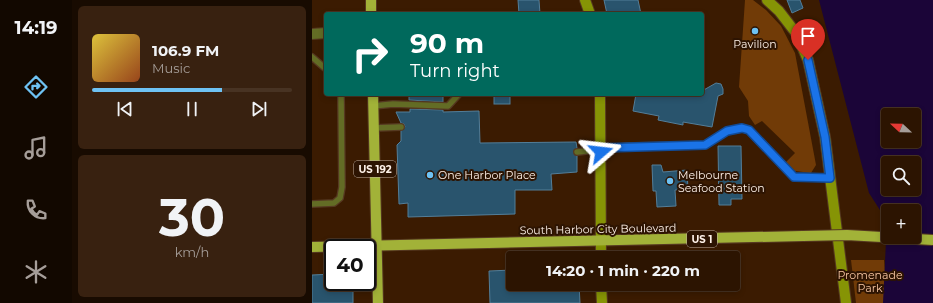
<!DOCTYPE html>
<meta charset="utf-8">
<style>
body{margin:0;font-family:Montserrat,sans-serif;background:#382110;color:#f1f3f6;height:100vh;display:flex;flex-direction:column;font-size:15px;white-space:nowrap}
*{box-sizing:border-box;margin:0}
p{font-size:13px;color:#a69e99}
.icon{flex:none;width:22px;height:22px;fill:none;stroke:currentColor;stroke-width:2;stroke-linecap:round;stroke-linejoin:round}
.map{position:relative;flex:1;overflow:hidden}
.side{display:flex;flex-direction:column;gap:6px;padding:6px;background:#180b01;width:240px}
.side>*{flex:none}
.top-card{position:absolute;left:12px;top:12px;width:380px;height:84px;border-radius:4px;box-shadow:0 2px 6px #0003,0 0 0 1px #483323;background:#00695c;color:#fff;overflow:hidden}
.needle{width:26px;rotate:292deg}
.controls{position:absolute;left:569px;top:108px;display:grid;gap:8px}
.controls a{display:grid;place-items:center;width:40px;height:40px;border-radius:4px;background:#2c1401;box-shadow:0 2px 6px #0003,0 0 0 1px #483323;font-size:20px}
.speed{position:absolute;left:12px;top:239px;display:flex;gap:8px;font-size:20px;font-weight:700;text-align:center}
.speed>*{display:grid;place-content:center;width:52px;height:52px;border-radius:50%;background:#2c1401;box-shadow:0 2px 6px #0003,0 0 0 1px #483323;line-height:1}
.speed .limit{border:2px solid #111;border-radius:6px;background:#fff;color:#111}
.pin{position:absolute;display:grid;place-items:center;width:34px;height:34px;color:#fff;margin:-41px -17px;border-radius:50% 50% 50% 0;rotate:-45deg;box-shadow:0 0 4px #0007}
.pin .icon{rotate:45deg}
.me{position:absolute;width:44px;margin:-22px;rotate:73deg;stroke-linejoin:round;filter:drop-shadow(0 0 3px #0008)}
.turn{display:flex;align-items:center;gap:14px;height:84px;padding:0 20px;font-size:18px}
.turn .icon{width:52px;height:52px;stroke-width:2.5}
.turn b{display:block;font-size:28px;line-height:34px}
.side .tile{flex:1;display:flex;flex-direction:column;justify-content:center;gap:6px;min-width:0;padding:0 14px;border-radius:6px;background:#382110}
.side .dial{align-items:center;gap:0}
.dial b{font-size:52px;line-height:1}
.song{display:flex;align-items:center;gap:12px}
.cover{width:48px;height:48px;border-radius:6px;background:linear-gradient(135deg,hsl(50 70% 55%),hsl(20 70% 35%))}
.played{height:4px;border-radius:2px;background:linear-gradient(90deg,#6ec2f3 65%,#483323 65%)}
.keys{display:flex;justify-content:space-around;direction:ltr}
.trip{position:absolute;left:194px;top:251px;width:234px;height:40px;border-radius:4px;background:#2c1401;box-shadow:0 2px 6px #0003,0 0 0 1px #483323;font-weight:700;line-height:40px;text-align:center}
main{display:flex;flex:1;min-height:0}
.tabs{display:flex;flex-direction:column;width:72px;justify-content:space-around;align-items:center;background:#120800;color:#a69e99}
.tabs .icon{width:28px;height:28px}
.tabs .current{color:#6ec2f3}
.tabs b{font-size:18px;color:#f1f3f6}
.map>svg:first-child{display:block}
.green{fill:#713b07}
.water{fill:#1b0538;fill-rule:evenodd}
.building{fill:#29546d;stroke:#537e99}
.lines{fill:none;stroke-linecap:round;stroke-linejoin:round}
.lane-casing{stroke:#563921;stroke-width:8}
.street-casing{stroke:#563921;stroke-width:12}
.secondary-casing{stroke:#563921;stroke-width:12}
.primary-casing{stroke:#563921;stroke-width:12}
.lane{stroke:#636c25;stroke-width:5.5}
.street{stroke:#636c25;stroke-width:10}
.secondary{stroke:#869405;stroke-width:10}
.primary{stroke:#a2b238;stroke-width:10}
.primary-bridge-casing{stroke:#563921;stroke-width:12;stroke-linecap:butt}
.primary-bridge{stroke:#a2b238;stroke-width:10}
.route-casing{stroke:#114b97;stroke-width:10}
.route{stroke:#1a73e8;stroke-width:7}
.poi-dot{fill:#6ec2f3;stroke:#2d1402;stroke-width:1.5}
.labels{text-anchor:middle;stroke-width:4;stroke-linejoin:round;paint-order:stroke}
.shield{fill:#2d1402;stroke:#bfafa3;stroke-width:1}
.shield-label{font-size:10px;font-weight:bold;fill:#fef1e8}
.poi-label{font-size:11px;fill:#fef1e8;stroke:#2d1402;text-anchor:start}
.street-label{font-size:11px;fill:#fef1e8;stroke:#2d1402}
.park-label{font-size:11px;fill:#f6c5a2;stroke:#2d1402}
</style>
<main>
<nav class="tabs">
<b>14:19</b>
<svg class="icon current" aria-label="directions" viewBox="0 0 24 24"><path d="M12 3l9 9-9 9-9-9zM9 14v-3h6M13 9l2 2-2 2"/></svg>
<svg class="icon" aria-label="music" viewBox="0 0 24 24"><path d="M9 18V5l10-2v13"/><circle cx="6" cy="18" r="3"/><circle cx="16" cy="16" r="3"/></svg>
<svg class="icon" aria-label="phone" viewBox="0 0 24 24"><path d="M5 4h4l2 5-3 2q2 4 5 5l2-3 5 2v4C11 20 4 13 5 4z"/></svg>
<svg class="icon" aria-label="climate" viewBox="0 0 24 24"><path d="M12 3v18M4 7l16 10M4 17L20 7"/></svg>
</nav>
<section class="side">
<div class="tile">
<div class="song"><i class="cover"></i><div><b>106.9 FM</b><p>Music</p></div></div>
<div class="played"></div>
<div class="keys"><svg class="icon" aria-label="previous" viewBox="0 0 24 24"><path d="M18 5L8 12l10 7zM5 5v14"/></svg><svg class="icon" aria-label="pause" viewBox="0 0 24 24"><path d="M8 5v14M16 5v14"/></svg><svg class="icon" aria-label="next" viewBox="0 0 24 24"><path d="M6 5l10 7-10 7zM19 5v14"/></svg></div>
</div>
<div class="tile dial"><b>30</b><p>km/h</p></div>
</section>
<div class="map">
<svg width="621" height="303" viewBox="0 0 621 303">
<rect width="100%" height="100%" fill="#3b1b01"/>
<!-- green -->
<g class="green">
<path d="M 433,0 L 441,0 L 454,10 L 469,26 L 483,53 L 504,165 L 499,173 L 483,171 L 474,162 L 483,153 L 450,121 L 443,125 L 437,116 L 436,101 L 427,87 Z"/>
<path d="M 539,260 L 572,260 L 576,303 L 544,303 Z"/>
</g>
<!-- water -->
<path class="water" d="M 507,0 L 621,0 L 621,303 L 571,303 L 575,221 L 557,193 ZM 576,115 L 602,115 L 602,141 L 576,141 ZM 576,163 L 602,163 L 602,189 L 576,189 ZM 576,211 L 602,211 L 602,237 L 576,237 Z"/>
<!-- building -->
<g class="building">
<path d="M 206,0 L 227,0 L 228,14 L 207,14 Z"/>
<path d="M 292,0 L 326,0 L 329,14 L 295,14 Z"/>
<path d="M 475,0 L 488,0 L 491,8 L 480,13 Z"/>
<path d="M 404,83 L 409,84 L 411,89 L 411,94 L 406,96 L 400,127 L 371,122 L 371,125 L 346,120 L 347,116 L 321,111 L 324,94 L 390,94 L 390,91 Z"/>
<path d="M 97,94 L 131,94 L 131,102 L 97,100 Z"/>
<rect x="182" y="94" width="16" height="10"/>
<path d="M 98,109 L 131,110 L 131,112 L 167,111 L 168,143 L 264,142 L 265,148 L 261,152 L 265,156 L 265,172 L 239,174 L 240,190 L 203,190 L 203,214 L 96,217 L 96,203 L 87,204 L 85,145 L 89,141 L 89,131 L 93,127 L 92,124 L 89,123 L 84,112 L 98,112 Z"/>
<path d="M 406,146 L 429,146 L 430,199 L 419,199 L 419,205 L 407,205 Z"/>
<path d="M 340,165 L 349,165 L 351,172 L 375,170 L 376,190 L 363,190 L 364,206 L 345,207 L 344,191 L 341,191 Z"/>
<path d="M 201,270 L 201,284 L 267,284 L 268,303 L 178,303 L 177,271 Z"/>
<path d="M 21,274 L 21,282 L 41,282 L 41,303 L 0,303 L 0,275 Z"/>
</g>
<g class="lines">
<defs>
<g id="lane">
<path d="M 0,57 L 14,69"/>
<path d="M 61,106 L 81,104 L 136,106 L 147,94"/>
<path d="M 62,128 L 89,127"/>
<path d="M 265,152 L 318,146 L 393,145 L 415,131 L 430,128 L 437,130 L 483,177 L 518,178"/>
<path d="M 0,204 L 22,203 L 28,198 L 30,187 L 29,94"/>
</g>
<path id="street" d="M 0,34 L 14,33"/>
<g id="secondary">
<path d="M 273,0 L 278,14"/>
<path d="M 455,0 L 467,11 L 484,33 L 496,60 L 513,137 L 534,303"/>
<path d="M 288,94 L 289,258"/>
<path d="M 289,284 L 290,303"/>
</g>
<g id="primary">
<path d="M 59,0 L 59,14"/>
<path d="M 61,94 L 66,303"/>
<path d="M 0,247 L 491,236"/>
</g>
</defs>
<!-- lane casing -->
<use href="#lane" class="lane-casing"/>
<!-- street casing -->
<use href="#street" class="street-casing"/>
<!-- secondary casing -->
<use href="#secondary" class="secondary-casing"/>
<!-- primary casing -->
<use href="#primary" class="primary-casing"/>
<!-- lane -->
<use href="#lane" class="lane"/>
<!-- street -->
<use href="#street" class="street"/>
<!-- secondary -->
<use href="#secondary" class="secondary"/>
<!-- primary -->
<use href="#primary" class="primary"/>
<defs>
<path id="primary-bridge" d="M 491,236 L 535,235 L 621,240"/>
</defs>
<!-- primary-bridge casing -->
<use href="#primary-bridge" class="primary-bridge-casing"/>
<!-- primary-bridge -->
<use href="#primary-bridge" class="primary-bridge"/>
</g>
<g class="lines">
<defs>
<path id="route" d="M 289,152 L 289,148 L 393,145 L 415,131 L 430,128 L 437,130 L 482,177 L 518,178 L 513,137 L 496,60"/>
</defs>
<!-- route casing -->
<use href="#route" class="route-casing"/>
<!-- route -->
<use href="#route" class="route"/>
</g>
<!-- markers -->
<g class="poi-dot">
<circle cx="443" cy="31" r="4"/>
<circle cx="118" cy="175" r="4"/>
<circle cx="358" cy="181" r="4"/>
</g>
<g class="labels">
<!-- shield labels -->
<g class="shield">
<rect x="42" y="161" width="42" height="16" rx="3"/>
<rect x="375" y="231" width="30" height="16" rx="3"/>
</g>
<g class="shield-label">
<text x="63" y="173">US 192</text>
<text x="390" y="243">US 1</text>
</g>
<!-- poi labels -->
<g class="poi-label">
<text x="443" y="48" text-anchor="middle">Pavilion</text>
<text x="126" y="179">One Harbor Place</text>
<text x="366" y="179">Melbourne<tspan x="366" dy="13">Seafood Station</tspan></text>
</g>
<!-- street labels -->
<g class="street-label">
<text transform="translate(286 229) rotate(-1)" y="4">South Harbor City Boulevard</text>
</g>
<!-- park labels -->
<g class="park-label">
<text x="558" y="279">Promenade<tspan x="558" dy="13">Park</tspan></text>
</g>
</g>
</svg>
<div class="controls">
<a><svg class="needle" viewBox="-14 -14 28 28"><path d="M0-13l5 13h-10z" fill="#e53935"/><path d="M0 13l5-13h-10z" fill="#a69e99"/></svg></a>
<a><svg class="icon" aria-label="search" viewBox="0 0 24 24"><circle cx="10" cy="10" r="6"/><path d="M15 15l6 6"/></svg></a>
<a>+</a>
</div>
<div class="speed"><div class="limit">40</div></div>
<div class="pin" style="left:496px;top:60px;background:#d93025"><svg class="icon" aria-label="arrive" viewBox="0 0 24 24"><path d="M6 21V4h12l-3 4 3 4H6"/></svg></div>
<svg class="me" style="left:289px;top:152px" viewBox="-20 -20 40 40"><path d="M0-17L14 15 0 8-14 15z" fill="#1a73e8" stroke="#fff" stroke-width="4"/></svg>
<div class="trip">14:20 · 1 min · 220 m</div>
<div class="top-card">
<div class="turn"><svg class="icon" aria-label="right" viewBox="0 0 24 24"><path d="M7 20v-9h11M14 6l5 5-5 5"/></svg><div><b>90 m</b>Turn right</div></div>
</div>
</div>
</main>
